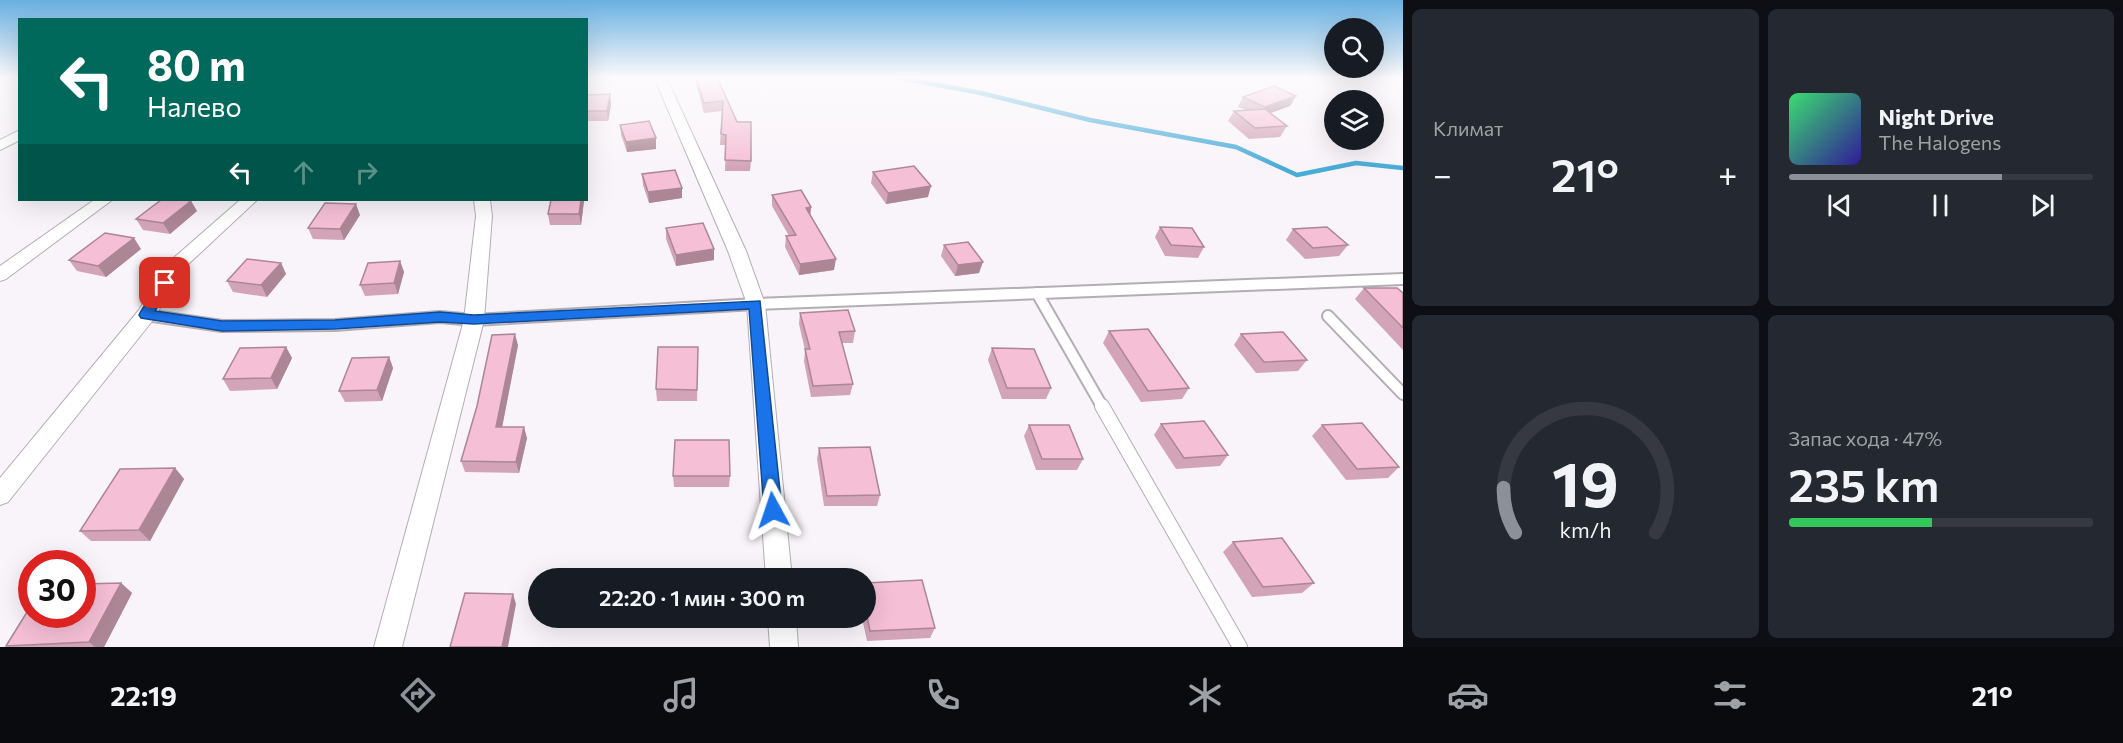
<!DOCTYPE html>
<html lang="ru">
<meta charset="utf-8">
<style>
body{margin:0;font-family:Commissioner,sans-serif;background:#242831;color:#f1f3f6;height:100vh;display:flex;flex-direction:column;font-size:22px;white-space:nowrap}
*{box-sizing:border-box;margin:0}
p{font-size:20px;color:#9ea1a6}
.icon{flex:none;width:33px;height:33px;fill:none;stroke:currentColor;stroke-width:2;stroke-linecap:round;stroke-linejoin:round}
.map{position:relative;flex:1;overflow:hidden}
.panel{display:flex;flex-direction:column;gap:9px;padding:9px;background:#0d0f14;width:720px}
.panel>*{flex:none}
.banner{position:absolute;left:18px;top:18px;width:570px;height:183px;border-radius:0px;box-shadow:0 6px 24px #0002;background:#00695c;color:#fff;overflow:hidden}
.fabs{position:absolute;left:1324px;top:18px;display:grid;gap:12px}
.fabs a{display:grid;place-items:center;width:60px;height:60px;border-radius:50%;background:#171b24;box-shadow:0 6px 24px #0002;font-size:30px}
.speed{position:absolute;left:18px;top:550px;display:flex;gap:12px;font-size:30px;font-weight:700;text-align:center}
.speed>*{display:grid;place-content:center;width:78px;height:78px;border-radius:50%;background:#171b24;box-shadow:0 6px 24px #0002;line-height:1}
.speed .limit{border:9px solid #d22;background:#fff;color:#111}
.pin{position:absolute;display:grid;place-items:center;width:51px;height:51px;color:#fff;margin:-26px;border-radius:12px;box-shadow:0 3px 9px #0006}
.me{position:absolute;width:66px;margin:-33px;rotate:355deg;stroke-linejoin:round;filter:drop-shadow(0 0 4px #0008)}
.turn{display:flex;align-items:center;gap:21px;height:126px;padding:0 30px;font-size:27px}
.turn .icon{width:78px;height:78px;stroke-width:2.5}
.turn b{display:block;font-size:42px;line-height:51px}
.lanes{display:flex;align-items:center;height:57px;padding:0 30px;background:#0003;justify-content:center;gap:30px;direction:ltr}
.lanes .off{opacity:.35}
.big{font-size:45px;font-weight:600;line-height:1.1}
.panel .widget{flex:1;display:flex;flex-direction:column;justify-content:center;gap:9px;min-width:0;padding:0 21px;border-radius:9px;background:#242831}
.panel .dial{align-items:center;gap:0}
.dial svg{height:156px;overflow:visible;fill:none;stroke:#363941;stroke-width:7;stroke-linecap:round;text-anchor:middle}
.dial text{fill:#f1f3f6;stroke:none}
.song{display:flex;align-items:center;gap:18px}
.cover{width:72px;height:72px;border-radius:9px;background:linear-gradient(135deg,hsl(140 70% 55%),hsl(250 70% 35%))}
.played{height:6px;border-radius:3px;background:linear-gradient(90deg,#8c9099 70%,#363941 70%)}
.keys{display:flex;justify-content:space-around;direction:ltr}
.heat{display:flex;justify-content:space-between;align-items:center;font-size:33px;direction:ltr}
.charge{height:9px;border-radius:4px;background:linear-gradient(90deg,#34c759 47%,#363941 0)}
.panel .tiles{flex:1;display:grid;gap:9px;grid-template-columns:repeat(2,1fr)}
.trip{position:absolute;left:528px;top:568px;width:348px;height:60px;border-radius:30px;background:#171b24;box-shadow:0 6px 24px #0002;font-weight:600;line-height:60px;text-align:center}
.dock{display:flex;height:96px;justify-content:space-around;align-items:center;background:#090b0e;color:#9ea1a6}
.dock .icon{width:42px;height:42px}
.dock .active{color:#8c9099}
.dock b{font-size:27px;color:#f1f3f6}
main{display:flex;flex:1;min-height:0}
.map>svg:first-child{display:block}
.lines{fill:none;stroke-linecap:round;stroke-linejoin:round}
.stream{stroke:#48abd7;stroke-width:4.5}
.lane-far1-casing{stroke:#b3aeb3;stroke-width:14}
.lane-casing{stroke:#b3aeb3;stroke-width:16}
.street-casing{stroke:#b3aeb3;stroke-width:2}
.lane-far1{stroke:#fff;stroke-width:10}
.lane{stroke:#fff;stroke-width:14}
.street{fill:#fff;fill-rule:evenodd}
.wall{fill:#d3a4b7}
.shaded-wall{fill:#ac8695}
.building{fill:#f5bfd5;stroke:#ac8695;stroke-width:1.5}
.route{fill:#1a73e8;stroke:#114b97;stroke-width:1.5}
</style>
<main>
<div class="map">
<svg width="1403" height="647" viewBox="0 0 1403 647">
<rect width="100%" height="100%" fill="#f9f4f9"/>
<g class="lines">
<!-- stream -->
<path class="stream" d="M 896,77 L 981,93 L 1090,120 L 1236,147 L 1297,175 L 1356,163 L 1403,168"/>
<defs>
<g id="lane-far1">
<path d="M 1037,293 L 1103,408"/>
<path d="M 146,315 L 222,326 L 335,325 L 440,317 L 474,320 L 756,304 L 1403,279"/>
<path d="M 1328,316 L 1403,394"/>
</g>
<path id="lane" d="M 1102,406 L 1240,647"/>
<g id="street">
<path d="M 654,77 L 666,77 L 746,251 L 765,304 L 792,579 L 766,579 L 747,304 L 728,251 Z"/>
<path d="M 20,130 L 20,140 L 0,150 L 0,140 Z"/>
<path d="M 94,200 L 112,200 L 6,279 L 0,281 L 0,266 Z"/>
<path d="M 240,200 L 257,200 L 182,270 L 153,320 L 8,502 L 0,505 L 0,478 L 139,310 L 169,262 Z"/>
<path d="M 474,200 L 490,200 L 492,216 L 484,320 L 402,647 L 374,647 L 464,320 L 476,216 Z"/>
<path d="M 768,618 L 796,618 L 798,647 L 770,647 Z"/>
</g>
</defs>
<!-- lane-far1 casing -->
<use href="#lane-far1" class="lane-far1-casing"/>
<!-- lane casing -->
<use href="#lane" class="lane-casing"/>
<!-- street casing -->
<use href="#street" class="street-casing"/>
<!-- lane-far1 -->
<use href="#lane-far1" class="lane-far1"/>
<!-- lane -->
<use href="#lane" class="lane"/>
<!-- street -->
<use href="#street" class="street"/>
</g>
<!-- wall -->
<g class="wall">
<path d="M 694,77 L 717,77 L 751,161 L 750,171 L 725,171 L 726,145 L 720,145 L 722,111 L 704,113 Z"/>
<path d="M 610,94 L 611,105 L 608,121 L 586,121 L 586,95 Z"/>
<path d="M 1296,96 L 1290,106 L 1270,113 L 1287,126 L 1280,137 L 1249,139 L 1228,121 L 1234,111 L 1246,110 L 1238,107 L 1243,97 Z"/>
<path d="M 620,125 L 656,149 L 627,152 L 621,135 Z"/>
<path d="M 873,172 L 928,197 L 886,204 L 871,183 Z"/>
<path d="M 642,174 L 682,198 L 649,203 L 643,185 Z"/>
<path d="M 772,195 L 811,207 L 810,214 L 834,270 L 799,275 L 785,247 L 786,236 L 789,236 L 772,206 Z"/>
<path d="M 551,200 L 584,200 L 581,225 L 550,225 L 548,214 Z"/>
<path d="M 191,201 L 197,211 L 170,234 L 143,230 L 136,219 Z"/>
<path d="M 360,215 L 344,240 L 313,239 L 308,228 Z"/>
<path d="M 1160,227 L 1204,247 L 1198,258 L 1165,256 L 1155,237 Z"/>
<path d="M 666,228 L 714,260 L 676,266 L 666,239 Z"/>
<path d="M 1293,229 L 1348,245 L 1339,256 L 1305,259 L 1286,240 Z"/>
<path d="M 944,245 L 979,273 L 955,276 L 941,256 Z"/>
<path d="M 141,249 L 106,277 L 77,271 L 69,260 Z"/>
<path d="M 400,261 L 404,272 L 398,294 L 365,296 L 360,285 Z"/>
<path d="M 281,263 L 286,274 L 267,297 L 233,292 L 227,281 Z"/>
<path d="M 1364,288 L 1403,293 L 1403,350 L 1355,299 Z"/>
<path d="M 800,313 L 855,331 L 853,343 L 842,343 L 853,384 L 850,395 L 811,397 L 804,361 L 805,350 L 799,324 Z"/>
<path d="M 1109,331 L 1189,388 L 1182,399 L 1141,402 L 1103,343 Z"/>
<path d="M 1241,334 L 1307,360 L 1298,371 L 1256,373 L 1234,345 Z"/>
<path d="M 518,345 L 502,427 L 527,438 L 519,473 L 465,472 L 461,461 Z"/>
<path d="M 286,347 L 292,358 L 277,389 L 230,391 L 223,379 Z"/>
<path d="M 698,347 L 697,401 L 657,401 L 656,389 Z"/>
<path d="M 992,348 L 1051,388 L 1046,399 L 1002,399 L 988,360 Z"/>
<path d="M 389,357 L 393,368 L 382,401 L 345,402 L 339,391 Z"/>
<path d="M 1161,424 L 1228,455 L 1220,466 L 1176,469 L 1154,435 Z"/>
<path d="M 1029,425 L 1083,459 L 1077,470 L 1036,470 L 1024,436 Z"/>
<path d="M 1322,425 L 1399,467 L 1388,478 L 1346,480 L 1312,436 Z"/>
<path d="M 819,448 L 880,495 L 877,506 L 824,506 L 817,459 Z"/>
<path d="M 175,468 L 184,479 L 150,541 L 91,541 L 80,531 Z"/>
<path d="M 673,476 L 730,476 L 729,487 L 674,487 Z"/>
<path d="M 1233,542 L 1314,583 L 1302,593 L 1252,597 L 1223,552 Z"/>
<path d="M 121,583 L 132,593 L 104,647 L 7,647 L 6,646 Z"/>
<path d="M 866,583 L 935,628 L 930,638 L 867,641 L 862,618 L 866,618 Z"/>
</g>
<!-- shaded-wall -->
<g class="shaded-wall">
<path d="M 610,94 L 611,105 L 608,121 L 607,111 Z"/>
<path d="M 1296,96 L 1290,106 L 1260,117 L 1265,107 Z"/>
<path d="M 656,138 L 656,149 L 627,152 L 626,142 Z"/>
<path d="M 931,186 L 928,197 L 886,204 L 888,193 Z"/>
<path d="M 682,188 L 682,198 L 649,203 L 648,192 Z"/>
<path d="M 581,200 L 584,200 L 584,201 L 581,225 L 579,214 Z"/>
<path d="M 191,201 L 197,211 L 170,234 L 163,223 Z"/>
<path d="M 356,204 L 360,215 L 344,240 L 340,229 Z"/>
<path d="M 811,207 L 810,218 L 806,208 Z"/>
<path d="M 134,238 L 141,249 L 106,277 L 98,266 Z"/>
<path d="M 714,249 L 714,260 L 676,266 L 676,255 Z"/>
<path d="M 836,259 L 834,270 L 799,275 L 800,264 Z"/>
<path d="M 400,261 L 404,272 L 398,294 L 394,283 Z"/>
<path d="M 983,262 L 979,273 L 955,276 L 958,265 Z"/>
<path d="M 281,263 L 286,274 L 267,297 L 261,285 Z"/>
<path d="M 515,334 L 518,345 L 500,438 L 496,427 Z"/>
<path d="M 286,347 L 292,358 L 277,389 L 271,378 Z"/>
<path d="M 389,357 L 393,368 L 382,401 L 377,390 Z"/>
<path d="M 524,427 L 527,438 L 519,473 L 516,462 Z"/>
<path d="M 175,468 L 184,479 L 150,541 L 139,530 Z"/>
<path d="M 121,583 L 132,593 L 104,647 L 95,647 L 89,642 Z"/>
<path d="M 513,594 L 516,604 L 508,647 L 502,647 Z"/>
</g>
<!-- building -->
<g class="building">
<path d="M 696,77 L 717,77 L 737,122 L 751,122 L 751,161 L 725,160 L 726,135 L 721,134 L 723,101 L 704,103 Z"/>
<path d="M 1274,86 L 1296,96 L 1265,107 L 1243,97 Z"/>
<path d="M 610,94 L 607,111 L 586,111 L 586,95 Z"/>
<path d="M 1265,109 L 1287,126 L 1255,128 L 1234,111 Z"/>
<path d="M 649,121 L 656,138 L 626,142 L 620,125 Z"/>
<path d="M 914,166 L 931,186 L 888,193 L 873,172 Z"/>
<path d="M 675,170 L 682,188 L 648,192 L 642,174 Z"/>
<path d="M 801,190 L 811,207 L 806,208 L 836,259 L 800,264 L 786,236 L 796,235 L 772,195 Z"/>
<path d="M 161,200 L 184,200 L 191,201 L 163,223 L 136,219 Z"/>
<path d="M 551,200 L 581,200 L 579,214 L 548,214 Z"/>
<path d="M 325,203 L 356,204 L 340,229 L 308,228 Z"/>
<path d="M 703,223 L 714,249 L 676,255 L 666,228 Z"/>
<path d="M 1160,227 L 1192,228 L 1204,247 L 1171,245 Z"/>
<path d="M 1327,227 L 1348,245 L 1313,248 L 1293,229 Z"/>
<path d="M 105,233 L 134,238 L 98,266 L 69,260 Z"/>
<path d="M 968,242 L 983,262 L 958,265 L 944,245 Z"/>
<path d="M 247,259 L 281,263 L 261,285 L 227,281 Z"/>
<path d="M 400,261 L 394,283 L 360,285 L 368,263 Z"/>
<path d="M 1364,288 L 1397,288 L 1403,293 L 1403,328 Z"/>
<path d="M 848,310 L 855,331 L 839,332 L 853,384 L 813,386 L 805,349 L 810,349 L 800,313 Z"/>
<path d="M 1148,329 L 1189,388 L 1148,391 L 1109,331 Z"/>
<path d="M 1283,332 L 1307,360 L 1264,362 L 1241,334 Z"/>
<path d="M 515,334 L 496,427 L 524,427 L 516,462 L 461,461 L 477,406 L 492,335 Z"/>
<path d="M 286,347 L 271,378 L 223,379 L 240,348 Z"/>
<path d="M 658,347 L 698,347 L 697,390 L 656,389 Z"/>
<path d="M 992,348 L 1034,349 L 1051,388 L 1007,388 Z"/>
<path d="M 389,357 L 377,390 L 339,391 L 352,358 Z"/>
<path d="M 1204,421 L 1228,455 L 1184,458 L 1161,424 Z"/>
<path d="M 1362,423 L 1399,467 L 1357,469 L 1322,425 Z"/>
<path d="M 1029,425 L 1069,425 L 1083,459 L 1042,459 Z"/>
<path d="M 675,440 L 729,440 L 730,476 L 673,476 Z"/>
<path d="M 870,447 L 880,495 L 827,496 L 819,448 Z"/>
<path d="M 175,468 L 139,530 L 80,531 L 120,469 Z"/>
<path d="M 1282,538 L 1314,583 L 1263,587 L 1233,542 Z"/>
<path d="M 922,580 L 935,628 L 870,631 L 866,611 L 866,583 Z"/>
<path d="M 121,583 L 89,642 L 6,646 L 32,604 L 32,615 L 82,615 L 82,584 Z"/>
<path d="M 465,593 L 513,594 L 502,647 L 450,647 Z"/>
</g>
<!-- sky -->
<linearGradient id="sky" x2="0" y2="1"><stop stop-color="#68b0e1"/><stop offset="0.46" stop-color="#fcfafc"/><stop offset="1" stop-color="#fcfafc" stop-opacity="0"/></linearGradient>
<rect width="1403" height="168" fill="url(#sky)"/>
<!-- route -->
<path class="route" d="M 165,278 L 172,283 L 155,311 L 222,321 L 335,320 L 440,312 L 474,315 L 760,301 L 782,510 L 779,516 L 773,518 L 767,516 L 764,510 L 749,309 L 474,324 L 440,322 L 335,329 L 222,331 L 141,318 L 139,315 L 141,311 L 161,280 Z"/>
</svg>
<div class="fabs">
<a><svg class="icon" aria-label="search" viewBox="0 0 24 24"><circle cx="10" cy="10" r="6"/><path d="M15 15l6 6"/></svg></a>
<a><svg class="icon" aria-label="layers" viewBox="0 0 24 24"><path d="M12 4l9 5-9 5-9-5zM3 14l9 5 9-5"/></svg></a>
</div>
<div class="speed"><div class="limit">30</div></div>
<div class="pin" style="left:165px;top:283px;background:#d93025"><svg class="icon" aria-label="arrive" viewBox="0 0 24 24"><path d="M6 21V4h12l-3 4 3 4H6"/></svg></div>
<svg class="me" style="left:773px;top:510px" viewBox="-20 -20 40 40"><path d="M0-17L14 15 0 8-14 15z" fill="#1a73e8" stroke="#fff" stroke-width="4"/></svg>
<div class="trip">22:20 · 1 мин · 300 m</div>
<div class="banner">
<div class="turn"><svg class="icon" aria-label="left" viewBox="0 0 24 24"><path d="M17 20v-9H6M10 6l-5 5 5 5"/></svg><div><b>80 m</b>Налево</div></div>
<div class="lanes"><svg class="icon" aria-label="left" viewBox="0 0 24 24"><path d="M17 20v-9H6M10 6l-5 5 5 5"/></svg><svg class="icon off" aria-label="ahead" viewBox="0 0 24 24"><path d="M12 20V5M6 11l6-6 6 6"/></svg><svg class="icon off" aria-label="right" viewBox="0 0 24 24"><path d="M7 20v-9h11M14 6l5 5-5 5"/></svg></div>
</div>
</div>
<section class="panel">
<div class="tiles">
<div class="widget"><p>Климат</p>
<div class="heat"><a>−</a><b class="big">21°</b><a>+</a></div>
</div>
<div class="widget">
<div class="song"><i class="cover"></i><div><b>Night Drive</b><p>The Halogens</p></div></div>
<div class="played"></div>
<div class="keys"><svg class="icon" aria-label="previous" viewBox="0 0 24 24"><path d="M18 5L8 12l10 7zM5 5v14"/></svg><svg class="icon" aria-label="pause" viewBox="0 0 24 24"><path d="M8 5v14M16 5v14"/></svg><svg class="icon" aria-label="next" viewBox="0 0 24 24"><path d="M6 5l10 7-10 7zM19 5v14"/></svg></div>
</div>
<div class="widget dial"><svg viewBox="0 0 100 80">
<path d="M14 69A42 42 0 1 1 86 69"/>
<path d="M14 69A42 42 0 0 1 8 46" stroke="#8c9099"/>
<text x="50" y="56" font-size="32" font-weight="700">19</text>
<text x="50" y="72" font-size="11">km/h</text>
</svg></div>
<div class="widget"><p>Запас хода · 47%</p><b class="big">235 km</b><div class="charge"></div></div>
</div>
</section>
</main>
<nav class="dock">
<b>22:19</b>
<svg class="icon active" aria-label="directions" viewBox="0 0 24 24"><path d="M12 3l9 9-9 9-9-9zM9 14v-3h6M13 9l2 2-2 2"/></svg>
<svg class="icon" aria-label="music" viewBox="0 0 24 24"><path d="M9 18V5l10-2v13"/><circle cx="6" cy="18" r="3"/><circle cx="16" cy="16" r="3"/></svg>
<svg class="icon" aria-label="phone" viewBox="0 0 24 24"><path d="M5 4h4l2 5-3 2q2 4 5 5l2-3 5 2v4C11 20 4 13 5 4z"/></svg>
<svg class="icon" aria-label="climate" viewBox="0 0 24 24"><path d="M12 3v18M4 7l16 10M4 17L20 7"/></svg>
<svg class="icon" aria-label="car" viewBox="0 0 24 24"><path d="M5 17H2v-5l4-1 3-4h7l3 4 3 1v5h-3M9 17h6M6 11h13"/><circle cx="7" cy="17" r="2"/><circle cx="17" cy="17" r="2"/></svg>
<svg class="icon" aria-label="filters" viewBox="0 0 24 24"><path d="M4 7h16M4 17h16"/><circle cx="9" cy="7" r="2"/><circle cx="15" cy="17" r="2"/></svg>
<b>21°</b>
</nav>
